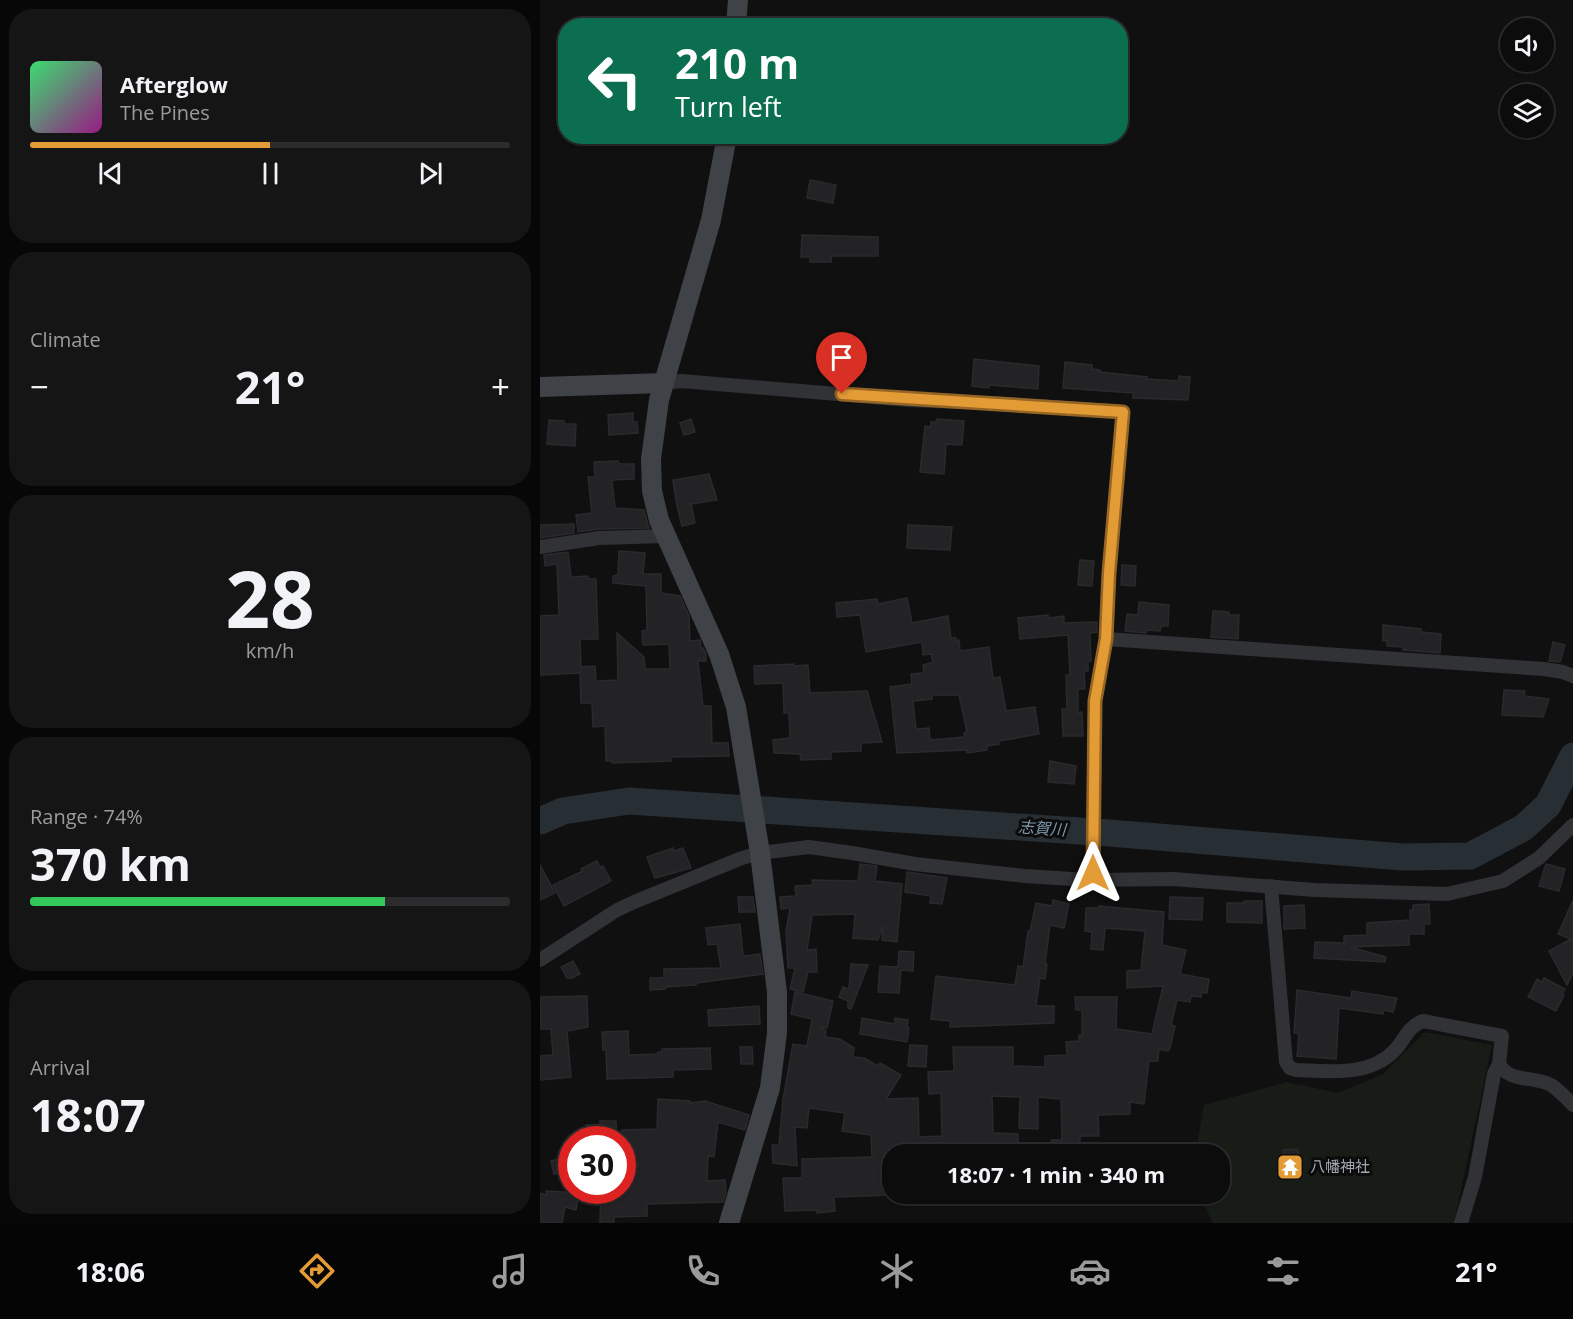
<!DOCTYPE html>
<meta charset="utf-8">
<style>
body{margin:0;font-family:"Open Sans","Noto Sans JP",sans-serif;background:#151516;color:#f1f3f6;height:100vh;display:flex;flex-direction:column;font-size:22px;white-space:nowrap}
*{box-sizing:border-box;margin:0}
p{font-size:20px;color:#9a9b9d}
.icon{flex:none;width:33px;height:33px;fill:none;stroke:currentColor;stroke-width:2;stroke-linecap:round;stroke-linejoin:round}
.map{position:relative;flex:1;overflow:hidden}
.side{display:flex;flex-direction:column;gap:9px;padding:9px;background:#070707;width:540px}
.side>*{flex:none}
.guide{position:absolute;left:18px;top:18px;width:570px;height:126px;border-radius:24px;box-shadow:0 2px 4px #0004,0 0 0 2px #2c2c2e;background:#0b6e4f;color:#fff;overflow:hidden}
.controls{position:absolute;left:960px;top:18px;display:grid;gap:12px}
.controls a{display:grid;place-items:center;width:54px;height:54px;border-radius:50%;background:#0c0c0d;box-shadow:0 2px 4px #0004,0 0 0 2px #2c2c2e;font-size:30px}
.speed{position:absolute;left:18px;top:1126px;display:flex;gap:12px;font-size:30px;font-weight:700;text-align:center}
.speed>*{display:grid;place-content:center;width:78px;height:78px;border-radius:50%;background:#0c0c0d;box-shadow:0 2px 4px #0004,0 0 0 2px #2c2c2e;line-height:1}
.speed .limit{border:9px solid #d22;background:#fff;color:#111}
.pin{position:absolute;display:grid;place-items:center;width:51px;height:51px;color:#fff;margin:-62px -26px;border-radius:50% 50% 50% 0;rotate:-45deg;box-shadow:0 0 6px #0007}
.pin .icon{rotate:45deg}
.me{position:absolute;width:66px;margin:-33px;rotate:0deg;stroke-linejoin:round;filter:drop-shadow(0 0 4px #0008)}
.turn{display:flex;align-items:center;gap:21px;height:126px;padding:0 18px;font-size:27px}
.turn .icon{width:78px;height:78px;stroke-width:2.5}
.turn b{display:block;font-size:42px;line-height:51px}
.big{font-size:45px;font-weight:700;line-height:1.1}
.side .card{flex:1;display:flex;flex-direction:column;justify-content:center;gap:9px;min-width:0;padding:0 21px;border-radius:24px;background:#151516}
.side .dial{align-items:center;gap:0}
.dial b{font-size:78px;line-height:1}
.song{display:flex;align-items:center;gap:18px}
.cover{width:72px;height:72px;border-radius:9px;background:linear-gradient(135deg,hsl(140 70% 55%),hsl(310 70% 35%))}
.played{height:6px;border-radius:3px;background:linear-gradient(90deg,#e39b36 50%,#2c2c2e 50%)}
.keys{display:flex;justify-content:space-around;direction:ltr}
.heat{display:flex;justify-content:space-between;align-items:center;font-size:33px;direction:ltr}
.charge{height:9px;border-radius:4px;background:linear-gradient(90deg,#34c759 74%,#2c2c2e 0)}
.trip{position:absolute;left:342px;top:1144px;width:348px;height:60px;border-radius:24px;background:#0c0c0d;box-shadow:0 2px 4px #0004,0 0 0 2px #2c2c2e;font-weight:700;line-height:60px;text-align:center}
.tabs{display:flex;height:96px;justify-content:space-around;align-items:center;background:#050505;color:#9a9b9d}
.tabs .icon{width:42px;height:42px}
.tabs .active{color:#e39b36}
.tabs b{font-size:27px;color:#f1f3f6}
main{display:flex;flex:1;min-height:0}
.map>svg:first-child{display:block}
.green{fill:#171c17}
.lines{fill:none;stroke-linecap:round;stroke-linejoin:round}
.river{stroke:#282f34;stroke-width:27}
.building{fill:#232325;stroke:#2a2a2d;stroke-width:1.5;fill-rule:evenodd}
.street{stroke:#313236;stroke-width:14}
.secondary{stroke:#3f4246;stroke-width:20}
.route-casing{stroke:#946523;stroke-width:15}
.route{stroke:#e39b36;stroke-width:10}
.labels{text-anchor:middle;stroke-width:6;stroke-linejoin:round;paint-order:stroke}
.poi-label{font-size:15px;fill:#a2a8b1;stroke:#0b0b0c;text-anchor:start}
.water-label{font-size:16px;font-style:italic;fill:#7b98aa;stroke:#0b0b0c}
</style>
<main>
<section class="side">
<div class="card">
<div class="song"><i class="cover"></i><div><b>Afterglow</b><p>The Pines</p></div></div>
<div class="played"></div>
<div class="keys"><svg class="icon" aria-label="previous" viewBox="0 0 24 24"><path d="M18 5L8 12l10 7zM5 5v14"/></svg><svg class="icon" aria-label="pause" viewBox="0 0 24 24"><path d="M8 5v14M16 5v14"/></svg><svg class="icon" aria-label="next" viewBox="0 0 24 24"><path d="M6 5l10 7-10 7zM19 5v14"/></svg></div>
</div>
<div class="card"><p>Climate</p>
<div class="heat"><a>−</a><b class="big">21°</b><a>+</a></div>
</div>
<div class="card dial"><b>28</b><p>km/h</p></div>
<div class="card"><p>Range · 74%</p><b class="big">370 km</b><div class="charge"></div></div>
<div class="card"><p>Arrival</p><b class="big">18:07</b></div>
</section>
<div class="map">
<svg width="1033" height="1223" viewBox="0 0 1033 1223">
<rect width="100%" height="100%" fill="#101011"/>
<!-- green -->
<path class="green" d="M 885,1032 L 952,1045 L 914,1223 L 673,1223 L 658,1194 L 680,1194 L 680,1155 L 655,1155 L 664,1105 L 747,1082 L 798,1093 L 843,1074 Z"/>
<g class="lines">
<!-- river -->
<path class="river" d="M 0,821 L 23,811 L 89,801 L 569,833 L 863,857 L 930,856 L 983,828 L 1008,805 L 1033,756"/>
</g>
<!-- building -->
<g class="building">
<path d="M 270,180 L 296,185 L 293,203 L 267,198 Z"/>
<path d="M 262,235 L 338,237 L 338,256 L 292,256 L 291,262 L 270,262 L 270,257 L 261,257 Z"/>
<path d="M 434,359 L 499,366 L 498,389 L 449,385 L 449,388 L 432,386 Z"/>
<path d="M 525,362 L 552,365 L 552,369 L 560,370 L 559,372 L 607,377 L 607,379 L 638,381 L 639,376 L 650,377 L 648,400 L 593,398 L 593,393 L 523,388 Z"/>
<path d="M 93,413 L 93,422 L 97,422 L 98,433 L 69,435 L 68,415 Z"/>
<path d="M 151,419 L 155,432 L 144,435 L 140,423 Z"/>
<path d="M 397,419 L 424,421 L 422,445 L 406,444 L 404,474 L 380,472 L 385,426 L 391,427 L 391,422 L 396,422 Z"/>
<path d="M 9,420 L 24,421 L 24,424 L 36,424 L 35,446 L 7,444 Z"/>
<path d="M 78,461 L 79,464 L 94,464 L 94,479 L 72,480 L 75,508 L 104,510 L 109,528 L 59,529 L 38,532 L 36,515 L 52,513 L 48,477 L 55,477 L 54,462 Z"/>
<path d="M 169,474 L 177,500 L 151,504 L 155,523 L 142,526 L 137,506 L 133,480 Z"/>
<path d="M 34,524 L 34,533 L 0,538 L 0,525 Z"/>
<path d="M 368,525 L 412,527 L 410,550 L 367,548 Z"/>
<path d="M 79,551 L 105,553 L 103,574 L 121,574 L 121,593 L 140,596 L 149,616 L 150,641 L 160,640 L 161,648 L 163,648 L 166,654 L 166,661 L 158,661 L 163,706 L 171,706 L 172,743 L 188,743 L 189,756 L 131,757 L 131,761 L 72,763 L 72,761 L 66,761 L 65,726 L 53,727 L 52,703 L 41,703 L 40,673 L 0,675 L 0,616 L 19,615 L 17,564 L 5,566 L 4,555 L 28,552 L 31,577 L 48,576 L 48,579 L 56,579 L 58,639 L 40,639 L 41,667 L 55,666 L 56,681 L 78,680 L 77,633 L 104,657 L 105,669 L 130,669 L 129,644 L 103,645 L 102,631 L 107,630 L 106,586 L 73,583 L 73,576 L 78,575 Z"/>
<path d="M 540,560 L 554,561 L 552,586 L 538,585 Z"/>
<path d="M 582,565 L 596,566 L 595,586 L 581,585 Z"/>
<path d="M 367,598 L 372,623 L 408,616 L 411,638 L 416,638 L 416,641 L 419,640 L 420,651 L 449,647 L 453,678 L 460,677 L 466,711 L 495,707 L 499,734 L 459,741 L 459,744 L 447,746 L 447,750 L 427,753 L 427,750 L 357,753 L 350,687 L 372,684 L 371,674 L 384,673 L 383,665 L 393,662 L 391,654 L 383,655 L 382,642 L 326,652 L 320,615 L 297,617 L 296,603 L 337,599 L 338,604 ZM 392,695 L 419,695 L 427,732 L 424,733 L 425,737 L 390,740 L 389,728 L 376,729 L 373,701 L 392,699 Z"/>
<path d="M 599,602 L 629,605 L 628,626 L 621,626 L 620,631 L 606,630 L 606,633 L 585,631 L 587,614 L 598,615 Z"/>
<path d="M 673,611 L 689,612 L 689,615 L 699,615 L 698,639 L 671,637 Z"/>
<path d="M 508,615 L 508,618 L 524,616 L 524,623 L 557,622 L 557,632 L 550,633 L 551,661 L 548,661 L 548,671 L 544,671 L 545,689 L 538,689 L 538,713 L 542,712 L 543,736 L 523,736 L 522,709 L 527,709 L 526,675 L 530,675 L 528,635 L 480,639 L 478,618 Z"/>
<path d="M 843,625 L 881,629 L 881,632 L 901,634 L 900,653 L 863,650 L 864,647 L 847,646 L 847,641 L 843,641 Z"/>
<path d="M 1013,642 L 1025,645 L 1020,662 L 1009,661 Z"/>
<path d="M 254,664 L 254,666 L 268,665 L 270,693 L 327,691 L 342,742 L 321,743 L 321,751 L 291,752 L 291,759 L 261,760 L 260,754 L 234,753 L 233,740 L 250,738 L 249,713 L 244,713 L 243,683 L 215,684 L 214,666 Z"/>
<path d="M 964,690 L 985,691 L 984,696 L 1009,699 L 1003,717 L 962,715 Z"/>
<path d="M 510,761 L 536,766 L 534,784 L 508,782 Z"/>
<path d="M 133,848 L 134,851 L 143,848 L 151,868 L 115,878 L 107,857 Z"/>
<path d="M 57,861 L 61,868 L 63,866 L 71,881 L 24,906 L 13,885 L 43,871 L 41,869 Z"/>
<path d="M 320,864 L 337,866 L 335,881 L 362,884 L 357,942 L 342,940 L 343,925 L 338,940 L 313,938 L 315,914 L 272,915 L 267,950 L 276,949 L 277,972 L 268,972 L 263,992 L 250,989 L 255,968 L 248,968 L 246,931 L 250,908 L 241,909 L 240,897 L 256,896 L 255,886 L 273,885 L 272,880 L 318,881 Z"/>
<path d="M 1006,864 L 1025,869 L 1019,891 L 999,886 Z"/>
<path d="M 0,865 L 15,893 L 0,900 Z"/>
<path d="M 367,872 L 407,878 L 402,904 L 390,903 L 391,896 L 365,892 Z"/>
<path d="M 198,897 L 213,897 L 215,912 L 199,912 Z"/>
<path d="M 630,897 L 663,898 L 662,920 L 629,919 Z"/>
<path d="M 513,900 L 529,904 L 524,928 L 510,925 L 505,964 L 507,964 L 505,979 L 500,978 L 496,1006 L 514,1006 L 514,1023 L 410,1027 L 410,1021 L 391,1019 L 396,976 L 475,985 L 478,966 L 483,967 L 488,931 L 490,931 L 496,903 L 512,906 Z"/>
<path d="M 1033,900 L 1033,973 L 1027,985 L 1009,951 L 1031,939 L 1018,934 Z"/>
<path d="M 704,901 L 722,901 L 722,923 L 687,922 L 687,903 L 704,903 Z"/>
<path d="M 889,904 L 890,924 L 884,924 L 884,934 L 869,934 L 869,945 L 810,947 L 846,957 L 845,962 L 774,958 L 775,942 L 804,943 L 804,946 L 804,936 L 827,935 L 827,923 L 870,920 L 870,910 L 873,910 L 873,905 Z"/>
<path d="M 764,905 L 765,928 L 744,929 L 744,906 Z"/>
<path d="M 559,906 L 624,912 L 622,945 L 646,950 L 640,974 L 669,979 L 667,993 L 662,992 L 661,997 L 651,996 L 650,1002 L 637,1000 L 631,1025 L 635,1026 L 630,1048 L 628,1051 L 619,1049 L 618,1061 L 609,1061 L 604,1104 L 590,1102 L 590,1114 L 558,1115 L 559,1136 L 540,1136 L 540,1155 L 512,1155 L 511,1140 L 522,1140 L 521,1099 L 498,1097 L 498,1129 L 479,1128 L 480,1097 L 452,1096 L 453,1133 L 478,1134 L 478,1155 L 352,1155 L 352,1195 L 294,1197 L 295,1211 L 277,1213 L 277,1210 L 245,1211 L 243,1178 L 262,1178 L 262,1159 L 332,1157 L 331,1135 L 302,1131 L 305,1113 L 269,1108 L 267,1128 L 255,1127 L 257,1166 L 233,1163 L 232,1145 L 239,1145 L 243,1099 L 253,1044 L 267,1046 L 272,1019 L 251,1014 L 255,992 L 293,1001 L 287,1028 L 279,1027 L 286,1031 L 285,1037 L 300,1039 L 314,1048 L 313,1057 L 324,1058 L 338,1066 L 340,1063 L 361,1075 L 346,1099 L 378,1098 L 379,1137 L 402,1136 L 401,1093 L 389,1094 L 388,1072 L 414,1071 L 413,1047 L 473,1047 L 473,1066 L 505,1067 L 505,1056 L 527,1055 L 526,1042 L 539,1041 L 539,1035 L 542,1035 L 542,1010 L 536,1010 L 535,997 L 577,997 L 576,1029 L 612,1034 L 623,986 L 587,988 L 587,971 L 601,970 L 605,931 L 565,928 L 563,950 L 551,949 L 552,932 L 545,931 L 546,908 L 559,908 Z"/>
<path d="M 200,924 L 203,955 L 205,956 L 220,954 L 223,974 L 156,983 L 156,985 L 125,987 L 125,989 L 110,990 L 110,978 L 124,978 L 124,969 L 181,968 L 177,944 L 168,945 L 166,928 Z"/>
<path d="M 359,951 L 374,952 L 373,971 L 361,970 L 359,993 L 338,992 L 340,966 L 358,967 Z"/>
<path d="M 33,961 L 40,974 L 32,978 L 27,978 L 21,967 Z"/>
<path d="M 311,964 L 328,965 L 311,1009 L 308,1008 L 308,1001 L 299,997 L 303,987 L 309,989 Z"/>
<path d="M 1004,978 L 1025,989 L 1022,994 L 1024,995 L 1016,1011 L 988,997 L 997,979 L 1002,982 Z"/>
<path d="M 757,990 L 811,998 L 812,991 L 857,998 L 853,1012 L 844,1010 L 843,1014 L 799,1008 L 796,1059 L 757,1056 L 759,1034 L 754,1033 Z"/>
<path d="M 47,996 L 48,1027 L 27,1031 L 31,1077 L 0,1080 L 0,1056 L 13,1055 L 11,1029 L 1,1029 L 0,997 Z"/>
<path d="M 219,1006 L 220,1024 L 169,1026 L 168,1010 Z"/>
<path d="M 322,1018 L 354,1024 L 355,1018 L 368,1020 L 367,1027 L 369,1028 L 367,1042 L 320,1034 Z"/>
<path d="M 88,1031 L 89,1055 L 118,1054 L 118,1052 L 122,1052 L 122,1049 L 170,1048 L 171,1069 L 133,1070 L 133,1077 L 67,1079 L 66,1050 L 63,1050 L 62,1032 Z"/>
<path d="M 370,1045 L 387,1046 L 386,1067 L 368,1066 Z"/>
<path d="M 200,1047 L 212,1047 L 213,1064 L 201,1064 Z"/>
<path d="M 118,1099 L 150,1101 L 150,1103 L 165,1101 L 209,1115 L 205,1130 L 178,1122 L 174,1157 L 168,1156 L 167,1181 L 185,1180 L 186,1193 L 183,1202 L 107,1204 L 107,1216 L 74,1217 L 74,1222 L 60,1222 L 61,1191 L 82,1191 L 82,1130 L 117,1129 Z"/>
<path d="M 60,1121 L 76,1121 L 77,1140 L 46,1140 L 46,1125 L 60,1125 Z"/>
<path d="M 756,1149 L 758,1150 L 759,1173 L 741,1174 L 740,1160 L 744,1160 L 743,1150 Z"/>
<path d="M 30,1156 L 32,1170 L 14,1174 L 11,1161 Z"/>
<path d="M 6,1191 L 39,1193 L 36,1210 L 25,1207 L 22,1223 L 0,1222 L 0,1193 L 7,1195 Z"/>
</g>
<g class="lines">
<!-- street -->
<g class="street">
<path d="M 124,383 L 141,381 L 369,400 L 472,404 L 583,412 L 569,573 L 566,639 L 555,701 L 553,873 L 548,880"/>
<path d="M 0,547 L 59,538 L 126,536"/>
<path d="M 566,639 L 1004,669 L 1023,672 L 1033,676"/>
<path d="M 731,886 L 746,1062 L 750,1068 L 756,1070 C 788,1071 829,1077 854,1051 C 865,1040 867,1027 883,1021 L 962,1036 L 959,1064 L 954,1074 L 935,1177 L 921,1223"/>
<path d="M 0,960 L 77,910 L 94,902 L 202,858 L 220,853 L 269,847 L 312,853 L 375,864 L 485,876 L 548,880 L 633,879 L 774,890 L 907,894 L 963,881 L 999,858 L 1033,825"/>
<path d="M 959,1064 C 971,1084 993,1075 1011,1085 C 1019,1090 1026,1098 1033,1105"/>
</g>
<!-- secondary -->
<g class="secondary">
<path d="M 196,26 L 198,0"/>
<path d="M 187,136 L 171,220 L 119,400 L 111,459 L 112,491 L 119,520 L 179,654 L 196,707 L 220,853 L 237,992 L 237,1033 L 230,1088 L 189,1223"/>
<path d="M 0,387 L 124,383"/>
</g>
</g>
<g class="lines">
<defs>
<path id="route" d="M 302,394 L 583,412 L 569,573 L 566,639 L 555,701 L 553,873"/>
</defs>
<!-- route casing -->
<use href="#route" class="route-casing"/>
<!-- route -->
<use href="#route" class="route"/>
</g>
<!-- icons -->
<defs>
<symbol id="temple-square" viewBox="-11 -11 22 22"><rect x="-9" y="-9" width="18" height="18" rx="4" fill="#e39b36" stroke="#0b0b0c"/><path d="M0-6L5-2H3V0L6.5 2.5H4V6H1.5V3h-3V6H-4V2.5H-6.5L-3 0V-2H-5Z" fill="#fff"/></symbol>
</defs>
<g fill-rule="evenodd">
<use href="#temple-square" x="735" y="1152" width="30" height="30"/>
</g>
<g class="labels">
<!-- poi labels -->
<g class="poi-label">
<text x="770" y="1172">八幡神社</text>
</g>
<!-- water labels -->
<g class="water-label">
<text transform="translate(502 828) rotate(4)" y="6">志賀川</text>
</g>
</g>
</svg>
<div class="controls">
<a><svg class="icon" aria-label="sound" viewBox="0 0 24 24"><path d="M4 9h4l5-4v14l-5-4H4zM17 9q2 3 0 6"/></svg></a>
<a><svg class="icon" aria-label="layers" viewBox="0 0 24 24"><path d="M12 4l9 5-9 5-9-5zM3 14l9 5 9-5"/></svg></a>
</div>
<div class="speed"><div class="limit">30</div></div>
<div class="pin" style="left:302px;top:394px;background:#d93025"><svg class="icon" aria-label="arrive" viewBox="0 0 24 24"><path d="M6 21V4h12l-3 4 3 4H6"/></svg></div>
<svg class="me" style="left:553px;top:873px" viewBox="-20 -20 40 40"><path d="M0-17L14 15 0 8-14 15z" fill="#e39b36" stroke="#fff" stroke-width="4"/></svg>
<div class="trip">18:07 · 1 min · 340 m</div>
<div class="guide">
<div class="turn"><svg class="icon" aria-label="left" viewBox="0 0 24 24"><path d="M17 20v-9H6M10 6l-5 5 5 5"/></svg><div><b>210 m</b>Turn left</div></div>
</div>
</div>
</main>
<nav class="tabs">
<b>18:06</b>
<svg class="icon active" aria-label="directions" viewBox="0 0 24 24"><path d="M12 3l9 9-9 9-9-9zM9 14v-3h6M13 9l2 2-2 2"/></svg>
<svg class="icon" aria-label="music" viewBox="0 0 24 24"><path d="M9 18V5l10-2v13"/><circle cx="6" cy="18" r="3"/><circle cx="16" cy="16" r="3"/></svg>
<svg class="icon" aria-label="phone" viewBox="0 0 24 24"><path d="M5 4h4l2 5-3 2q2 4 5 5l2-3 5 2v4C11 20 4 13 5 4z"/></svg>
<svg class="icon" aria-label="climate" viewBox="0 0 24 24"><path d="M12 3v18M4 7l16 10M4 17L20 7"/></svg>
<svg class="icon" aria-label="car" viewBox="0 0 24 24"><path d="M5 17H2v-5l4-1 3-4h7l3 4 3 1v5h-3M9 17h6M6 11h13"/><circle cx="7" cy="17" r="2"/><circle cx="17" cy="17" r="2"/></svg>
<svg class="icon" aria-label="filters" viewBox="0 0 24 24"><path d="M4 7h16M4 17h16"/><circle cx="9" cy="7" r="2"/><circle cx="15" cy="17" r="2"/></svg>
<b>21°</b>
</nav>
